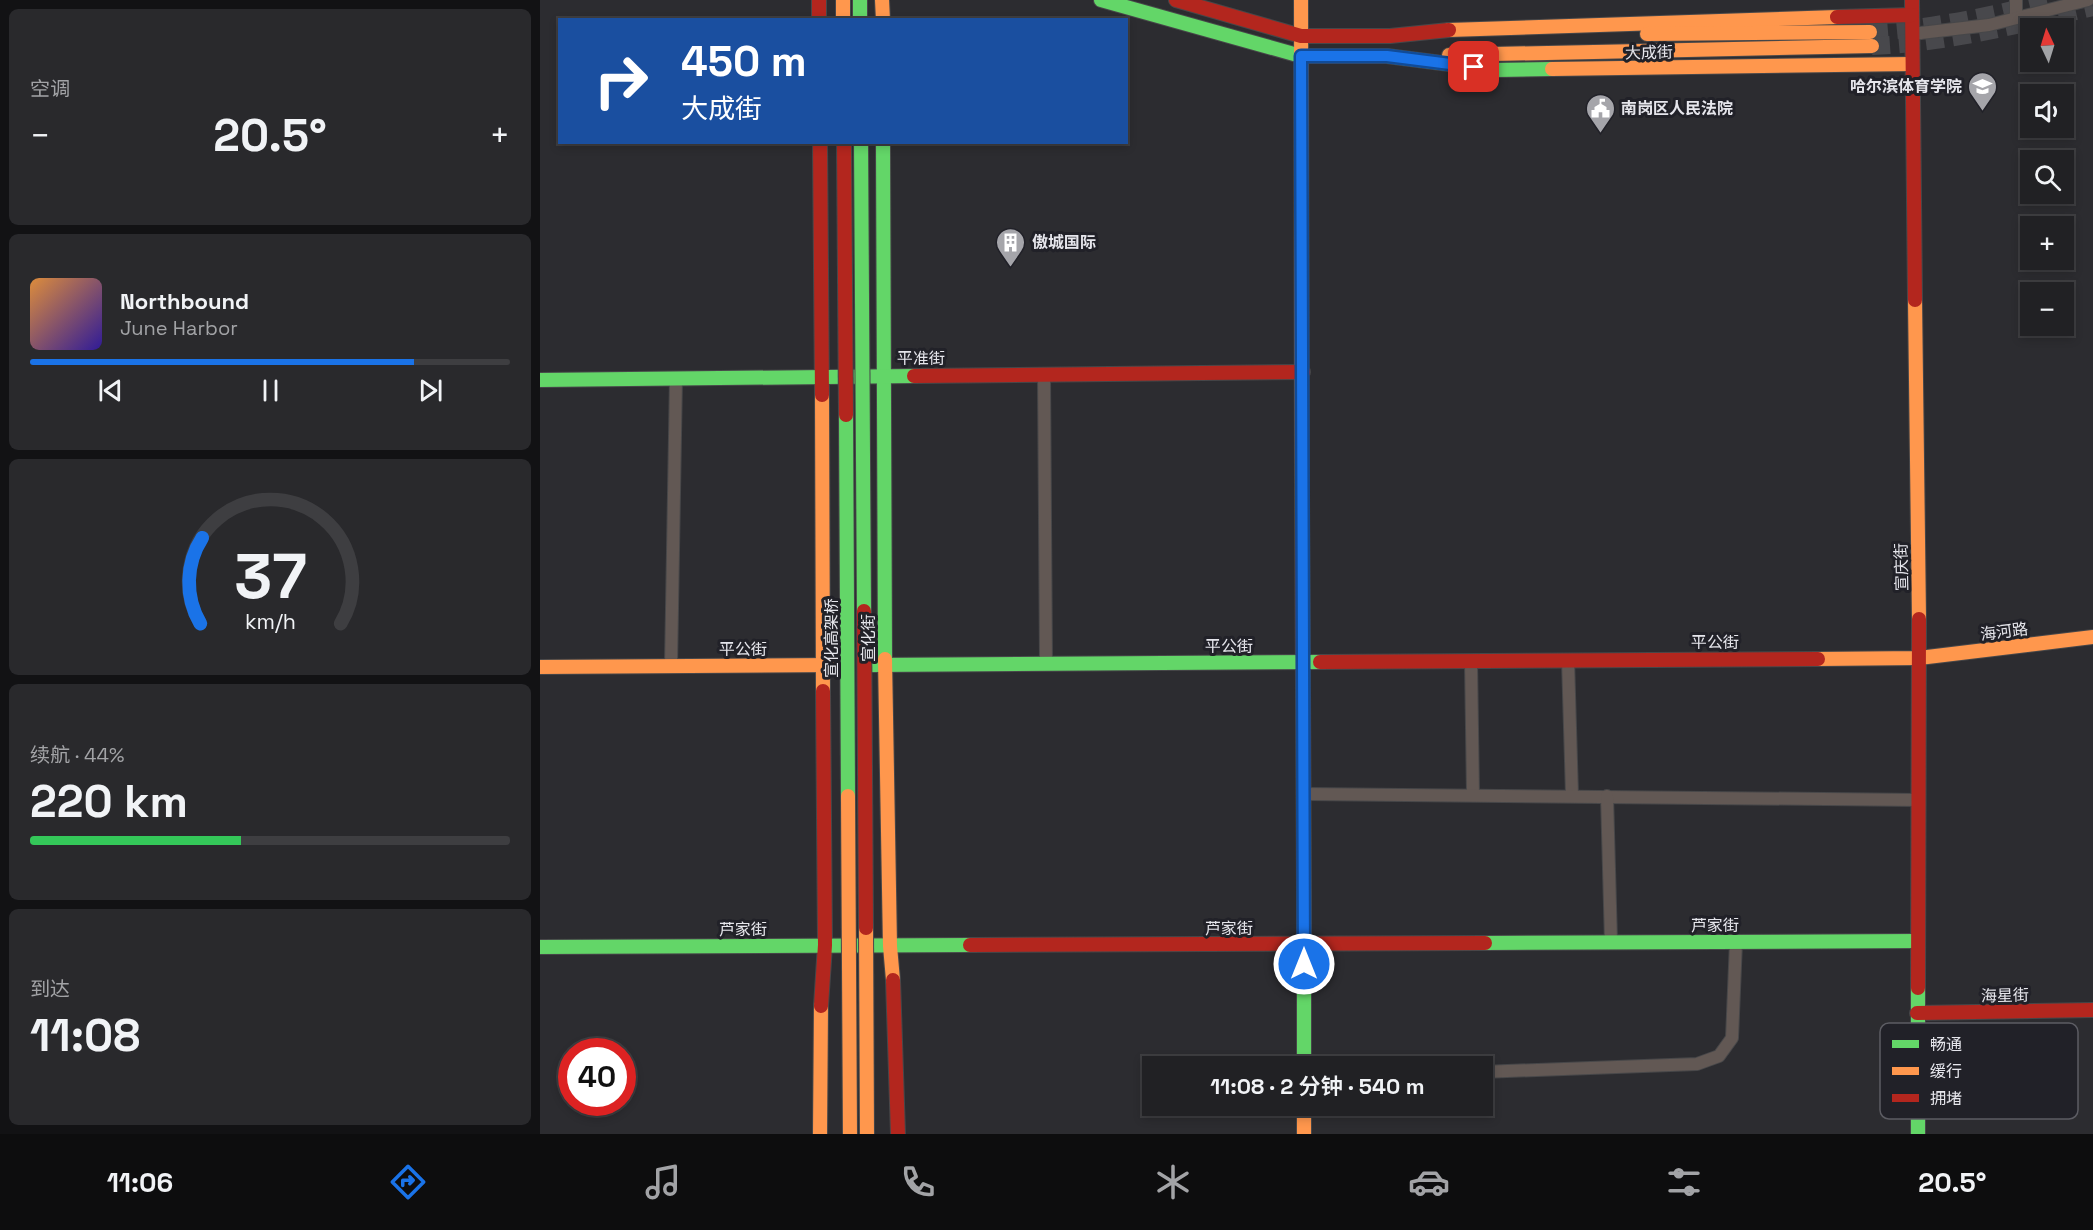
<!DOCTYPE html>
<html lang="zh">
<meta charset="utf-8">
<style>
body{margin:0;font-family:"Space Grotesk","Noto Sans SC",sans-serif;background:#29292c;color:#f1f3f6;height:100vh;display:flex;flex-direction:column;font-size:22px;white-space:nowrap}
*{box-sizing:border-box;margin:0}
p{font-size:20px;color:#a2a3a6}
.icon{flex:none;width:33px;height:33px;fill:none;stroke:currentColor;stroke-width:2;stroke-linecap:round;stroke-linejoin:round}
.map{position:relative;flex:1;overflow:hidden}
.details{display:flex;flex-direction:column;gap:9px;padding:9px;background:#121214;width:540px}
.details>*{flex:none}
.guide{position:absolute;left:18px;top:18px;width:570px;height:126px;border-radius:0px;box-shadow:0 3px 9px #0003,0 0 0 2px #3e3e41;background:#1a4fa0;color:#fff;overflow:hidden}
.needle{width:39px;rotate:356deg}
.buttons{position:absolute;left:1480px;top:18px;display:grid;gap:12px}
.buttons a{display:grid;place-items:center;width:54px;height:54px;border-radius:0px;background:#212124;box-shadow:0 3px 9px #0003,0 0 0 2px #3e3e41;font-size:30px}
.speed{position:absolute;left:18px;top:1038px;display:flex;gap:12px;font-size:30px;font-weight:700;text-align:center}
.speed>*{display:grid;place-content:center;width:78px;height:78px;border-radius:50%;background:#212124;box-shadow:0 3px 9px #0003,0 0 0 2px #3e3e41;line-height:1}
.speed .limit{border:9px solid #d22;background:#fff;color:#111}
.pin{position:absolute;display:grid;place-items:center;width:51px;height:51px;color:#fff;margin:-26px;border-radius:12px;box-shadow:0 3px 9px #0006}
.me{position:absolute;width:66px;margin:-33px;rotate:0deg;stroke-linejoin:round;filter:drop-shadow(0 0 4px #0008)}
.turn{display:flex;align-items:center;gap:21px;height:126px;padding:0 24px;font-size:27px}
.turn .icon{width:78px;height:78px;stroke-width:2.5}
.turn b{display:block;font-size:42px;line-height:51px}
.big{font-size:45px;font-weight:600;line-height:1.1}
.details .tile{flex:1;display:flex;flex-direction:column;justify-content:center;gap:9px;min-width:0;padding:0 21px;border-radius:9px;background:#29292c}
.details .dial{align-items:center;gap:0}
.dial svg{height:156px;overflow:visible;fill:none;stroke:#3e3e41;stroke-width:7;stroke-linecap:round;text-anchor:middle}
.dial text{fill:#f1f3f6;stroke:none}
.song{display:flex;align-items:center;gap:18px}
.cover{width:72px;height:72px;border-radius:9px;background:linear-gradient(135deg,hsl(30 70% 55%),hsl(250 70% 35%))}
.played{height:6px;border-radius:3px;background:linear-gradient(90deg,#1a73e8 80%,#3e3e41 80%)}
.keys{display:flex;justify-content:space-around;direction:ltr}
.heat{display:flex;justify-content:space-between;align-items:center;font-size:33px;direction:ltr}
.charge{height:9px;border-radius:4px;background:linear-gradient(90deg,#34c759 44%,#3e3e41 0)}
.trip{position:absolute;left:602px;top:1056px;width:351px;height:60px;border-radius:0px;background:#212124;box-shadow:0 3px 9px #0003,0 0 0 2px #3e3e41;font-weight:600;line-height:60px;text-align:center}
.menu{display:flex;height:96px;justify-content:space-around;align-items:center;background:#0d0d0e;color:#a2a3a6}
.menu .icon{width:42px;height:42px}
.menu .selected{color:#1a73e8}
.menu b{font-size:27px;color:#f1f3f6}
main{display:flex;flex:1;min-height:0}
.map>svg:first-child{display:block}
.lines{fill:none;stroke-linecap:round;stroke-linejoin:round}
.secondary-tunnel{stroke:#48484c;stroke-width:18;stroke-dasharray:18 9;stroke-linecap:butt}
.street-casing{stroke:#474749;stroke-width:14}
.fast-casing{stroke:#474749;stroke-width:16}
.slow-casing{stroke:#474749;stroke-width:16}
.jam-casing{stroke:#474749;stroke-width:16}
.street{stroke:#625854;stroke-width:12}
.fast{stroke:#63d668;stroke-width:14}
.slow{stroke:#ff974d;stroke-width:14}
.jam{stroke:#b3261e;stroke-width:14}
.fast-bridge-casing{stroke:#474749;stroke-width:16;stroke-linecap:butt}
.slow-bridge-casing{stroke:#474749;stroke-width:16;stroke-linecap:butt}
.jam-bridge-casing{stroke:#474749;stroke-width:16;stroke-linecap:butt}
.fast-bridge{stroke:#63d668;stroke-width:14}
.slow-bridge{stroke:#ff974d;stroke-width:14}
.jam-bridge{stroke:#b3261e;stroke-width:14}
.route-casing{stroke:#114b97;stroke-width:15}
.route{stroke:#1a73e8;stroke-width:10}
.labels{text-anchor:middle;stroke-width:6;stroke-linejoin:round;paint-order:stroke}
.street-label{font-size:16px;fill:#e6e6ec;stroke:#212128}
.poi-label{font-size:16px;font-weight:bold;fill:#e6e6ec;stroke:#212128;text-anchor:start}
.key{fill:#212128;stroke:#5c5c63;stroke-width:1.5}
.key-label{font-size:16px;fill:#e6e6ec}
</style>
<main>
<section class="details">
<div class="tile"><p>空调</p>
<div class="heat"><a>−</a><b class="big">20.5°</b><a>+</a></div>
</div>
<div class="tile">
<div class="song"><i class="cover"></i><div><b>Northbound</b><p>June Harbor</p></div></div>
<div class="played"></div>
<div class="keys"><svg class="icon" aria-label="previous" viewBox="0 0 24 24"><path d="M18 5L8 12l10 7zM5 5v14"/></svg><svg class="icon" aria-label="pause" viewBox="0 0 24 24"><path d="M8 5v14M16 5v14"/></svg><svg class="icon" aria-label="next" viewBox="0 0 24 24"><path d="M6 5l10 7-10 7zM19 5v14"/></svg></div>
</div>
<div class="tile dial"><svg viewBox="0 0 100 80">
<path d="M14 69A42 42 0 1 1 86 69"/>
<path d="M14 69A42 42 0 0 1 15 25" stroke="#1a73e8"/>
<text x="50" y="56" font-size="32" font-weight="700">37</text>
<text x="50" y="72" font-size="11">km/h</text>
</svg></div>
<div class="tile"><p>续航 · 44%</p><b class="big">220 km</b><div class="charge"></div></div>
<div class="tile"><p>到达</p><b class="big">11:08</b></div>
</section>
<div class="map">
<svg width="1553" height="1134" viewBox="0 0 1553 1134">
<rect width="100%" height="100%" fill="#2c2c30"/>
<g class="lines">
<!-- secondary-tunnel -->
<g class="secondary-tunnel">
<path d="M 1330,32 C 1392,29 1454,15 1515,0"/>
<path d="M 1332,46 C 1407,43 1481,24 1553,7"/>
</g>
<defs>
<g id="street">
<path d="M 1476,18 L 1476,0"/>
<path d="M 1372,34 L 1449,25 L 1548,0"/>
<path d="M 504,374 L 506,664"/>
<path d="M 1028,660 L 1032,795"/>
<path d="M 931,661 L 933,795"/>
<path d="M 131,666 L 136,378"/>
<path d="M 765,794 L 1379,800"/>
<path d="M 1067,796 L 1071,942"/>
<path d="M 942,1072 L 1157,1064 L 1179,1056 L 1192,1038 L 1196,942"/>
</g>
<g id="fast">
<path d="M 320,0 L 320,20"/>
<path d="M 561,0 L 761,56 L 847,56 L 956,70 L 1012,69"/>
<path d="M 343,142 L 345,659"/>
<path d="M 0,380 L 374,376"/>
<path d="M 332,665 L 780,662"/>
<path d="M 764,893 L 764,1066"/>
<path d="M 945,943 L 1378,941"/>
<path d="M 0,947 L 430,945"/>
<path d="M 1378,1134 L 1378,988"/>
</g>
<g id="slow">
<path d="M 303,0 L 303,20"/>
<path d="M 342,0 L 343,20"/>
<path d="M 761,0 L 762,489"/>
<path d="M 909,30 L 1297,17"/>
<path d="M 1107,34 L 1330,32"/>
<path d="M 909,55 L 1332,46"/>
<path d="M 1012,69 L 1372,64"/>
<path d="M 1375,300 L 1379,619"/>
<path d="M 282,395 L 283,691"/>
<path d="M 345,659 L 350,946 L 353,980"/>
<path d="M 1278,659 L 1379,658 L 1553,637"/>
<path d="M 0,667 L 295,665"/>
<path d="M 764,1106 L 764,1134"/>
<path d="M 280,1134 L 281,1006"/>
</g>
<g id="jam">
<path d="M 279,0 L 279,20"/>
<path d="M 636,0 L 761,36 L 850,36 L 909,30"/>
<path d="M 1372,0 L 1375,300"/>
<path d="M 1297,17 L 1372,15"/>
<path d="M 280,142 L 282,395"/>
<path d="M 374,376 L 763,372"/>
<path d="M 762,489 L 764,893"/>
<path d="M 780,662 L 1278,659"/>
<path d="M 430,945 L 945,943"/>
<path d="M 353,980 L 358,1134"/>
<path d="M 1378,988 L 1379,619"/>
<path d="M 281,1006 L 285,945 L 283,691"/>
<path d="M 1377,1013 L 1553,1010"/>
</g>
</defs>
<!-- street casing -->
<use href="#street" class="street-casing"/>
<!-- fast casing -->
<use href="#fast" class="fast-casing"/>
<!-- slow casing -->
<use href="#slow" class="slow-casing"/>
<!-- jam casing -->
<use href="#jam" class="jam-casing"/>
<!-- street -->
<use href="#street" class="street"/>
<!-- fast -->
<use href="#fast" class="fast"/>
<!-- slow -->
<use href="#slow" class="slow"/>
<!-- jam -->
<use href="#jam" class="jam"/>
<defs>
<g id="fast-bridge">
<path d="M 321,142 L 324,611"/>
<path d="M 306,415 L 308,796"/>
</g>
<g id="slow-bridge">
<path d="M 308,796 L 310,1134"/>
<path d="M 326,928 L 327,1134"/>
</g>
<g id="jam-bridge">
<path d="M 304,142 L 306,415"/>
<path d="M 324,611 L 326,928"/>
</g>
</defs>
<!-- fast-bridge casing -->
<use href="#fast-bridge" class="fast-bridge-casing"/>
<!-- slow-bridge casing -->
<use href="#slow-bridge" class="slow-bridge-casing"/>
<!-- jam-bridge casing -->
<use href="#jam-bridge" class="jam-bridge-casing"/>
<!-- fast-bridge -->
<use href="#fast-bridge" class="fast-bridge"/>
<!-- slow-bridge -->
<use href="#slow-bridge" class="slow-bridge"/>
<!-- jam-bridge -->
<use href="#jam-bridge" class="jam-bridge"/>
</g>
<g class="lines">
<defs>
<path id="route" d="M 764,964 L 761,56 L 847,56 L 934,67"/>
</defs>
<!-- route casing -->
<use href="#route" class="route-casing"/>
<!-- route -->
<use href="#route" class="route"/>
</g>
<!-- icons -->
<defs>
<symbol id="university-pin" viewBox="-11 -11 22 30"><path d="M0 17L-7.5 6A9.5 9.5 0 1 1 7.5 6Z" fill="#a5a5aa" stroke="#212128"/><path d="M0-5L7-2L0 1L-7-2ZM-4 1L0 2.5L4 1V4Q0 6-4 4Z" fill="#fff"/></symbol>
<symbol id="civic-pin" viewBox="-11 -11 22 30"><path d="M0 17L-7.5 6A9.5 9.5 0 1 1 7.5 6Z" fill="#a5a5aa" stroke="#212128"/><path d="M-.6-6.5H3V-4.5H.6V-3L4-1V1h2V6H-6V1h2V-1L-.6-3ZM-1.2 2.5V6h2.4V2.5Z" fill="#fff"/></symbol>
<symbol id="building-pin" viewBox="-11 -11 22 30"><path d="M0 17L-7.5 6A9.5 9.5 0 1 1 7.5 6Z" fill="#a5a5aa" stroke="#212128"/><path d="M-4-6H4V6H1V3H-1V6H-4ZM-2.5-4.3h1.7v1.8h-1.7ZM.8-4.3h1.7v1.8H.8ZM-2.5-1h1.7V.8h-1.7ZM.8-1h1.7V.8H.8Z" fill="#fff"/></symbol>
</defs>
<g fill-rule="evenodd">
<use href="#university-pin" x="1426" y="70" width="33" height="45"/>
<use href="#civic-pin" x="1044" y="92" width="33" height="45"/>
<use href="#building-pin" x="454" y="226" width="33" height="45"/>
</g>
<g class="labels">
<!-- street labels -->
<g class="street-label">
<text transform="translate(1109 52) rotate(-1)" y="6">大成街</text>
<text x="381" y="364">平准街</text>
<text transform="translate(1361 567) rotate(-91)" y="6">宣庆街</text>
<text transform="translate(1464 631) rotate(-7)" y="6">海河路</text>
<text transform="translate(291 638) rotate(-90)" y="6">宣化高架桥</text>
<text transform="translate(328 638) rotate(-90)" y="6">宣化街</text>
<text x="1175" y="648">平公街</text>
<text x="689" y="652">平公街</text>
<text x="203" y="655">平公街</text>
<text x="1175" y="931">芦家街</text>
<text x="689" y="934">芦家街</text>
<text x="203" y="935">芦家街</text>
<text transform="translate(1465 995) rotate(-1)" y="6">海星街</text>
</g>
<!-- poi labels -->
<g class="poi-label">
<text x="1422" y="92" text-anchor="end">哈尔滨体育学院</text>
<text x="1081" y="114">南岗区人民法院</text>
<text x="492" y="248">傲城国际</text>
</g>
</g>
<!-- legend -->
<rect x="1340" y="1023" width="198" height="96" rx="9" class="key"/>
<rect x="1352" y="1040" width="27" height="8" fill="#63d668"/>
<rect x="1352" y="1067" width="27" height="8" fill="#ff974d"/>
<rect x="1352" y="1094" width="27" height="8" fill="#b3261e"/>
<g class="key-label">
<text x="1390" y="1050">畅通</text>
<text x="1390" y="1077">缓行</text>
<text x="1390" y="1104">拥堵</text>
</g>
</svg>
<div class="buttons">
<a><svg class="needle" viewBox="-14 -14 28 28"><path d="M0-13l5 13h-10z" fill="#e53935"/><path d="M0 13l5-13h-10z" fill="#a2a3a6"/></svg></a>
<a><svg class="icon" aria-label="sound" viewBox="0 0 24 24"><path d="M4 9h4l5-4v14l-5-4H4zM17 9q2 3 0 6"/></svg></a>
<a><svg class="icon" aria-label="search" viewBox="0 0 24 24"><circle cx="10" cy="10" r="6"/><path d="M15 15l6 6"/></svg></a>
<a>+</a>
<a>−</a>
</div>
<div class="speed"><div class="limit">40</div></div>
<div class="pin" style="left:934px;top:67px;background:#d93025"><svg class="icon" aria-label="arrive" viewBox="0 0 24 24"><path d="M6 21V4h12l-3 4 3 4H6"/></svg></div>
<svg class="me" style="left:764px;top:964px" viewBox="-20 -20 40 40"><circle r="17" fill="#1a73e8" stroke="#fff" stroke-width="3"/><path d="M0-11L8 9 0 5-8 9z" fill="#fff"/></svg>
<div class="trip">11:08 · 2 分钟 · 540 m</div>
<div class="guide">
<div class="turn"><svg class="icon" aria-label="right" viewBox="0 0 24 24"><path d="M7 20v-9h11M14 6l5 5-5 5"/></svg><div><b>450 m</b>大成街</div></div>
</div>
</div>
</main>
<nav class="menu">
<b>11:06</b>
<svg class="icon selected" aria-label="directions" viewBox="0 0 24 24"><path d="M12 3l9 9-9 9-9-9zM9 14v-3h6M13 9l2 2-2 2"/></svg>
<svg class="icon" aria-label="music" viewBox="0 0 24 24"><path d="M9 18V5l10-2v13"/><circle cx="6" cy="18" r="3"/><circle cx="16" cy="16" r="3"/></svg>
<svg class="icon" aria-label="phone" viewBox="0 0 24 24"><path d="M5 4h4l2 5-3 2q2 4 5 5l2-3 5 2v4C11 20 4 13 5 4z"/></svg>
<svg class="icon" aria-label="climate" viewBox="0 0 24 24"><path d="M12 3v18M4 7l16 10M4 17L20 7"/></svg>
<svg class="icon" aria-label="car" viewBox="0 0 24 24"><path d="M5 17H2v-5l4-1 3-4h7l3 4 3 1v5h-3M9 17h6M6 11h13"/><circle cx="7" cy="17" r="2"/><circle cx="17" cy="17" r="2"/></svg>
<svg class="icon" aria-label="filters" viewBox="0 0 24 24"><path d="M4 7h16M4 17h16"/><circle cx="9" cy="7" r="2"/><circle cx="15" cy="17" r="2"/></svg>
<b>20.5°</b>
</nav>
